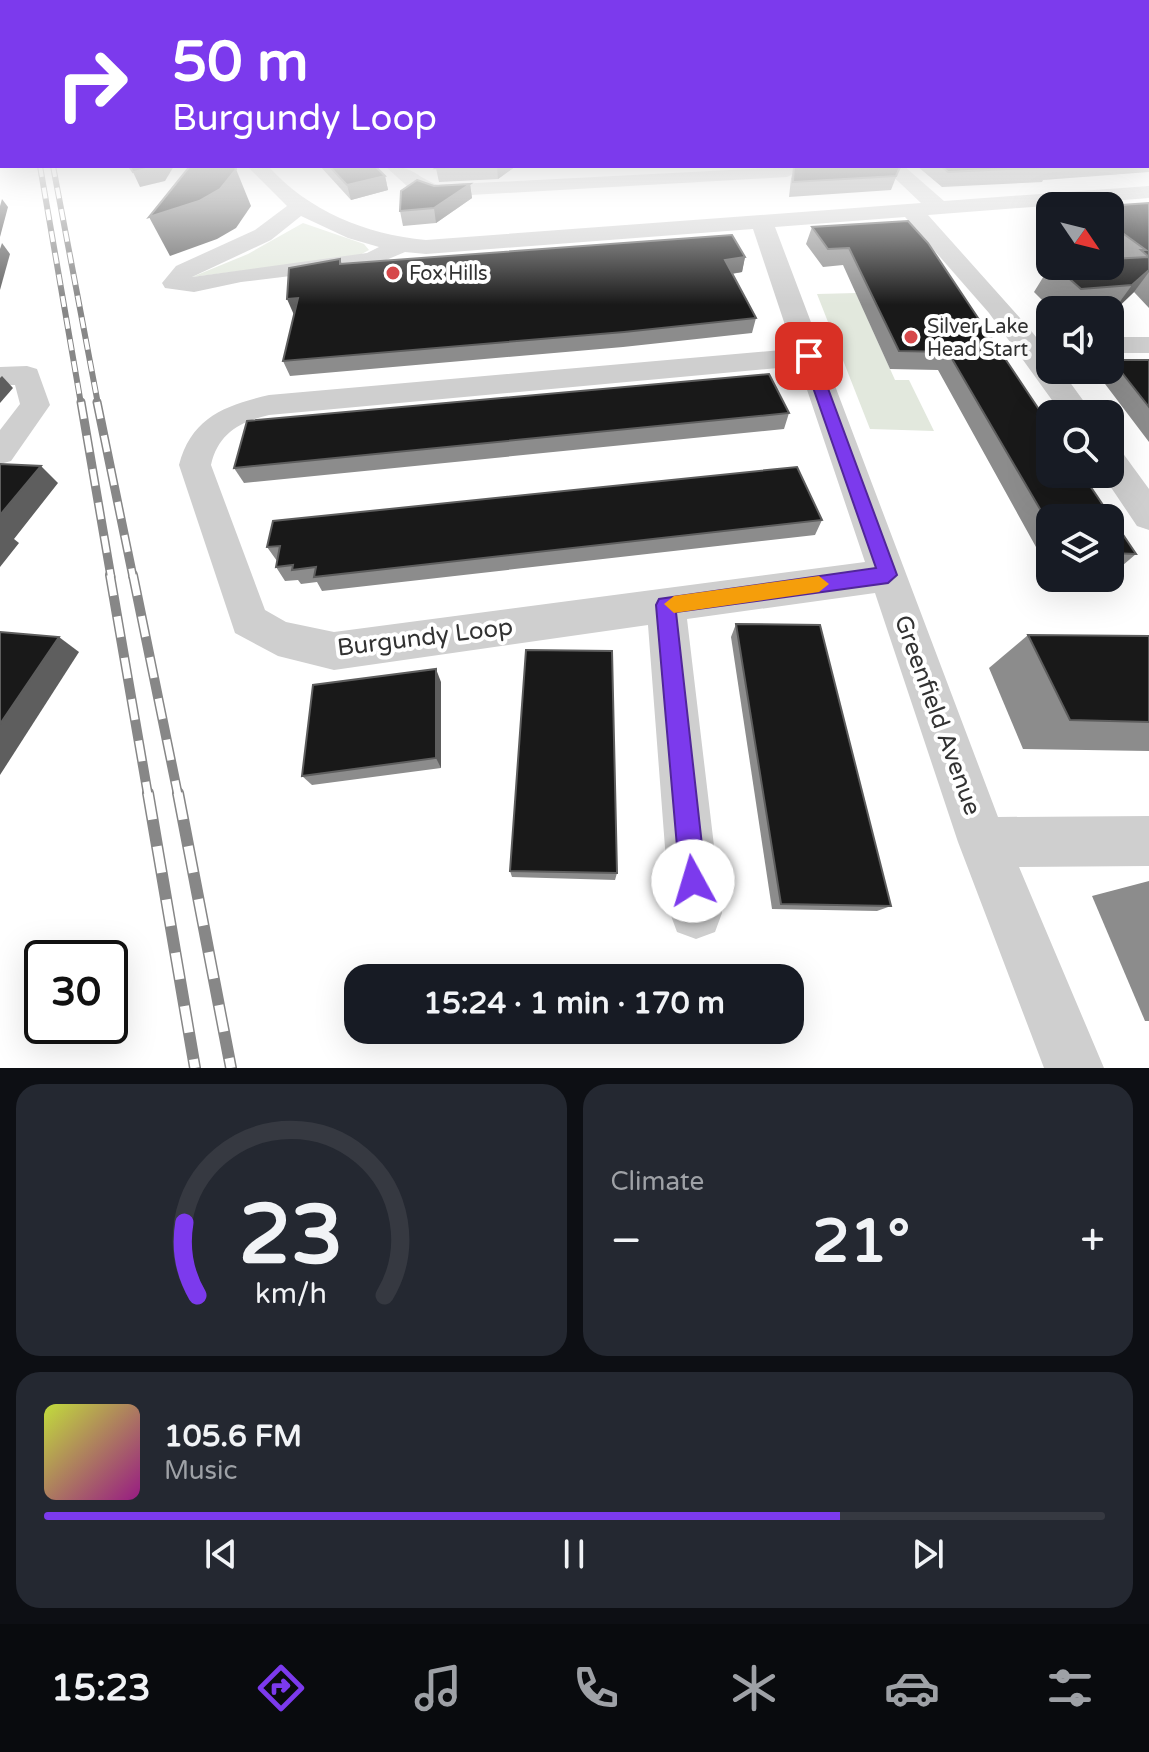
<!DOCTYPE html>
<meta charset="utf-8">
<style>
body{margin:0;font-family:"Varela Round",sans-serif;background:#242831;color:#f1f3f6;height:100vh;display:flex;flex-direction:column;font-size:30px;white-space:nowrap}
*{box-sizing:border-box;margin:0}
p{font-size:26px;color:#9ea1a6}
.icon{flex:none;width:44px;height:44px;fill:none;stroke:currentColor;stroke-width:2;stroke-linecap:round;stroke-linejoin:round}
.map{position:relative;height:1068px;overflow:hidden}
.drawer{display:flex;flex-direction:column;gap:16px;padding:16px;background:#0d0f14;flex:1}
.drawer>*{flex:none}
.banner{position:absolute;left:0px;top:0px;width:1150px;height:168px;box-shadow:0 8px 32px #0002;background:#7c3aed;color:#fff;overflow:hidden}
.needle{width:52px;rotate:125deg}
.tools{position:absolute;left:1036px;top:192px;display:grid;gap:16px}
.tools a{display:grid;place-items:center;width:88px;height:88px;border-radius:16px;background:#171b24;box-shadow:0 8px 32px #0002;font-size:40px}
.speed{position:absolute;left:24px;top:940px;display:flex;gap:16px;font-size:40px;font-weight:700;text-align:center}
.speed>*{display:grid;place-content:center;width:104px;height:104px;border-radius:50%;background:#171b24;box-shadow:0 8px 32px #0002;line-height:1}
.speed .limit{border:4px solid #111;border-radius:12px;background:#fff;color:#111}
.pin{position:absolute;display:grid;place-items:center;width:68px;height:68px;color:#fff;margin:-34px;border-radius:16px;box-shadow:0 4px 12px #0006}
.me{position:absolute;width:88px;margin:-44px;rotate:354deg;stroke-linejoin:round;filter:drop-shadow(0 0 6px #0008)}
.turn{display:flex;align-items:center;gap:28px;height:168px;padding:0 40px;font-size:36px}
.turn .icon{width:104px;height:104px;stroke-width:2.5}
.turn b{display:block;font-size:56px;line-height:68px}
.big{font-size:60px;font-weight:700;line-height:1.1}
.drawer .tile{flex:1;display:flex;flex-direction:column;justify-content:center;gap:12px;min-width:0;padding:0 28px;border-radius:24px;background:#242831}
.drawer .dial{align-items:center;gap:0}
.dial svg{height:208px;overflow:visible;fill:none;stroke:#363941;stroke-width:7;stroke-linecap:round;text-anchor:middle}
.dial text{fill:#f1f3f6;stroke:none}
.song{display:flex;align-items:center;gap:24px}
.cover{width:96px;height:96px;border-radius:12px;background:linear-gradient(135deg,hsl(70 70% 55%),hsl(310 70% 35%))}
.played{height:8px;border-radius:4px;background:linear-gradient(90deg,#7c3aed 75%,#363941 75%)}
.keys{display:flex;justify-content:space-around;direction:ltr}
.heat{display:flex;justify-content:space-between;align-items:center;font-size:44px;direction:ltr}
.drawer .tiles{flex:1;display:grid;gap:16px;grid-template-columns:1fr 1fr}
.tile:last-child{grid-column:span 2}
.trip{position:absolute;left:344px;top:964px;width:460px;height:80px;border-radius:24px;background:#171b24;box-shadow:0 8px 32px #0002;font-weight:700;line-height:80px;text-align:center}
.tab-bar{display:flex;height:128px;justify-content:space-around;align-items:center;background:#090b0e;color:#9ea1a6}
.tab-bar .icon{width:56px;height:56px}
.tab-bar .selected{color:#7c3aed}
.tab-bar b{font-size:36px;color:#f1f3f6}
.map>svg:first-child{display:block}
.green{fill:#e2e8dd}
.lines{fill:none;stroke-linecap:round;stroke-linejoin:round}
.minor{fill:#cfcfcf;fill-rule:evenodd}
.rail-far3-casing{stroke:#878787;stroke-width:6}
.rail-far2-casing{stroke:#878787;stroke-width:9}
.rail-far1-casing{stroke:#878787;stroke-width:10}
.rail-casing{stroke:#878787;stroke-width:12}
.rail-far3{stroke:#fff;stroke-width:4;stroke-dasharray:11;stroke-linecap:butt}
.rail-far2{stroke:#fff;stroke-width:6;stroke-dasharray:17;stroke-linecap:butt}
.rail-far1{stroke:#fff;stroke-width:7;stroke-dasharray:21;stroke-linecap:butt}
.rail{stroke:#fff;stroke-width:9;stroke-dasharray:27;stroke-linecap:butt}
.wall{fill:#8c8c8c}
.shaded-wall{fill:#5e5e5e}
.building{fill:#191919;stroke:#5e5e5e;stroke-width:2}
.route{fill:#7c3aed;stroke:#51269a;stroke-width:2}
.slow{fill:#f59e0b}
.poi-dot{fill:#d6484a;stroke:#fff;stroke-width:3}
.labels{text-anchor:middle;stroke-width:8;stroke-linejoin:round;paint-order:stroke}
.far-poi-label{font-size:20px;fill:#323232;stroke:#fff;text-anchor:start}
.street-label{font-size:24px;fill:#323232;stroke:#fff}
</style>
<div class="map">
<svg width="1149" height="1068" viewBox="0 0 1149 1068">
<rect width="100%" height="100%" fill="#fff"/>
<!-- green -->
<g class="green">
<path d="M 303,223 L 364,244 L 369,250 L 358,256 L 192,277 L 248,254 Z"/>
<path d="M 856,293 L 895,380 L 909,380 L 934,431 L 870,429 L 817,294 Z"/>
</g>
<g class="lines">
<!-- minor -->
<g class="minor">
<path d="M 247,166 L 268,166 C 310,212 365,234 426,240 L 921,203 L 882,166 L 904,166 L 944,201 L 1149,186 L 1149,198 L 928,215 L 1029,328 L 1050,355 L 1050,370 L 1061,370 L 1093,414 L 1062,414 L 989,313 L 905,217 L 775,227 L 998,817 L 1149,816 L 1149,866 L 1019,867 L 1104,1068 L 1044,1068 L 958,842 L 875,593 L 687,619 L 722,913 L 715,932 L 696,939 L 677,932 L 670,913 L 648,625 L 334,670 L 278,656 L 235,633 L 179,465 C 191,418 225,405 269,395 L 793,349 L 753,229 L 426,254 L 405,252 L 372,266 L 241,282 L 194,292 L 165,288 L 162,283 L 176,266 L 255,230 L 287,206 ZM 301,216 L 348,238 L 379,247 L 367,253 L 192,277 L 271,240 ZM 799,366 L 865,562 L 334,632 L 286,622 L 265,610 L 211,465 C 218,434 239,422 269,415 Z"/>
<path d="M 385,166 C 415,166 412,175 438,185 L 809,166 L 787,177 L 436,197 L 408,187 Z"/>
<rect x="1110" y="337" width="39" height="16"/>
<path d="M 27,366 L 37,369 L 50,405 L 11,461 L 0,464 L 0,430 L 20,404 L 15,385 L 0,385 L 0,367 Z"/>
<path d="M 1110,448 L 1122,452 L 1149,489 L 1149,530 L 1137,526 L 1102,474 L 1110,474 Z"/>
</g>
<defs>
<g id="rail-far3">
<path d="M 40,166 L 81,404"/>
<path d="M 53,166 L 98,404"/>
</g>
<g id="rail-far2">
<path d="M 81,402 L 111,577"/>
<path d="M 97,402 L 133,577"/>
</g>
<g id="rail-far1">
<path d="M 110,575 L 148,795"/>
<path d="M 133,575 L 178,795"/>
</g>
<g id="rail">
<path d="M 148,793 L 195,1068"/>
<path d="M 178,793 L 231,1068"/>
</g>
</defs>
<!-- rail-far3 casing -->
<use href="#rail-far3" class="rail-far3-casing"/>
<!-- rail-far2 casing -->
<use href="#rail-far2" class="rail-far2-casing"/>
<!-- rail-far1 casing -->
<use href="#rail-far1" class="rail-far1-casing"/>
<!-- rail casing -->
<use href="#rail" class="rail-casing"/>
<!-- rail-far3 -->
<use href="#rail-far3" class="rail-far3"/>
<!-- rail-far2 -->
<use href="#rail-far2" class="rail-far2"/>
<!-- rail-far1 -->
<use href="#rail-far1" class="rail-far1"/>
<!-- rail -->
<use href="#rail" class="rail"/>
</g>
<!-- wall -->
<g class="wall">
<path d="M 1148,156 L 1149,172 L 1043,180 L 1042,182 L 942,187 L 917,166 L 1148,166 Z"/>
<path d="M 320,166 L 375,166 L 385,176 L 388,190 L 351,200 Z"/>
<path d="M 439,166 L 516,166 L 498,179 L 439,182 L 436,168 Z"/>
<path d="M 794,166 L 900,167 L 891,190 L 789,197 L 791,179 Z"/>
<path d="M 470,184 L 472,198 L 436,223 L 403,226 L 400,211 L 434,186 Z"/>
<path d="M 1149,203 L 1149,308 L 1134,292 L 1111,314 L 1110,310 L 1052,310 L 1034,292 L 1050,266 L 1110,266 L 1110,206 Z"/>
<path d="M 908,221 L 1136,554 L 1116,571 L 1110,571 L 1110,518 L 1050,518 L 1050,556 L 1045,547 L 1036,547 L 938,370 L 890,369 L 843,265 L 823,267 L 806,244 L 812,227 Z"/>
<path d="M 745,257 L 742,272 L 732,274 L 756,318 L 752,333 L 623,347 L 290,376 L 283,361 L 294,315 L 340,259 L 342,264 Z"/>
<path d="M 1112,360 L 1149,360 L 1149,442 L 1099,376 L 1104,370 L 1110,370 L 1110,363 Z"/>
<path d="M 789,413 L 784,429 L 244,483 L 234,468 Z"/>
<path d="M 822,520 L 815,535 L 322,591 L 317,582 L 301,584 L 298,580 L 285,581 L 276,567 L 277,561 L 267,547 Z"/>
<path d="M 736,624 L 891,906 L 877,911 L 772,909 L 731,637 Z"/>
<path d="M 1028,635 L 1149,636 L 1149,751 L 1023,749 L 989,668 Z"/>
<path d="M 441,682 L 441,768 L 312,785 L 302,776 Z"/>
<path d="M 510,871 L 617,873 L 615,880 L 512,877 Z"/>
<path d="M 1149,881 L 1149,1021 L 1145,1021 L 1092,896 Z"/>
</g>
<!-- shaded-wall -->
<g class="shaded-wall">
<path d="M 159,166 L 174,166 L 165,181 L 140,187 L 133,172 Z"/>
<path d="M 497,166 L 516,166 L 498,179 Z"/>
<path d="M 236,169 L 251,206 L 236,228 L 217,239 L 170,256 L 149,217 Z"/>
<path d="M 385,176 L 388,190 L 351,200 L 347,185 Z"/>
<path d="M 470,184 L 472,198 L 436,223 L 434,208 Z"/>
<path d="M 2,199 L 8,207 L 0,237 L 0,206 Z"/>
<path d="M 2,243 L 10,254 L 0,290 L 0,249 Z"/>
<path d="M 745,257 L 742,272 L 722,275 L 725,260 Z"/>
<path d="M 1149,270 L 1149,272 L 1134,292 L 1111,314 L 1132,285 Z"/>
<path d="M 298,298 L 304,313 L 294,315 L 287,299 Z"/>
<path d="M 2,376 L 13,388 L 0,403 L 0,378 Z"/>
<path d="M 41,466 L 58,483 L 14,539 L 19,543 L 0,567 L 0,515 Z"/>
<path d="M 59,637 L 79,652 L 0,775 L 0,724 Z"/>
<path d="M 436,669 L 441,682 L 441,768 L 436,758 Z"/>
</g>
<!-- building -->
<g class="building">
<path d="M 129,166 L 159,166 L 133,172 Z"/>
<path d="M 190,166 L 234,166 L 236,169 L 220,189 L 199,201 L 149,217 Z"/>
<path d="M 329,166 L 375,166 L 385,176 L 347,185 Z"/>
<path d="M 439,166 L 473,166 L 436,168 Z"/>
<path d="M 794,166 L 899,166 L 900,167 L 896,176 L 793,182 Z"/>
<path d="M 941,166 L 1049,166 L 1050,167 L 948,172 Z"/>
<path d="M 417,180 L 434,186 L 470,184 L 434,208 L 400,211 L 401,191 Z"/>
<path d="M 1149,203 L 1149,270 L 1132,285 L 1081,289 L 1055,266 L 1110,266 L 1110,259 L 1149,257 L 1141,250 L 1146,250 L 1110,224 L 1110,206 L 1107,206 Z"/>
<path d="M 908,221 L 928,243 L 1050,426 L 1050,474 L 1082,474 L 1136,554 L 1110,553 L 1110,518 L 1050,518 L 1050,526 L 948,352 L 899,351 L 849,248 L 828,249 L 812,227 Z"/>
<path d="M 732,235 L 745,257 L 725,260 L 756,318 L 624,332 L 283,361 L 298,298 L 287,299 L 289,268 L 340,259 L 340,264 Z"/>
<path d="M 1112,360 L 1149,360 L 1149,407 Z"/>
<path d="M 769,374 L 789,413 L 234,468 L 247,421 Z"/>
<path d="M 0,464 L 41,466 L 0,515 Z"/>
<path d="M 797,467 L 822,520 L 314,577 L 316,567 L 292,570 L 293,565 L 276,567 L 280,546 L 267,547 L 273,521 Z"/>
<path d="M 736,624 L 820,625 L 891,906 L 781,904 Z"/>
<path d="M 0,632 L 59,637 L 0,724 Z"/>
<path d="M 1028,635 L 1149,636 L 1149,722 L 1070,720 Z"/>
<path d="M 526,650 L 612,651 L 617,873 L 510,871 Z"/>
<path d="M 436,669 L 436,758 L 302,776 L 313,685 Z"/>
</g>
<!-- sky -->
<linearGradient id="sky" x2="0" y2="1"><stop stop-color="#9fc5e9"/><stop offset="0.51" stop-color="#fff"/><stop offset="1" stop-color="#fff" stop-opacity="0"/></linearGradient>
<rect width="1149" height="305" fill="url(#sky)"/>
<!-- route -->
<path class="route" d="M 804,353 L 816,356 L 897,575 L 888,583 L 676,612 L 706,881 L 702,891 L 693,894 L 684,891 L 680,881 L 656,605 L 659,599 L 876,568 L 802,356 Z"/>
<!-- slow -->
<path class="slow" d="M 819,576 L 829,584 L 819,592 L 674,613 L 664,604 L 674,596 Z"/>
<!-- markers -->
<g class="poi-dot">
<circle cx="393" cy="273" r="8"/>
<circle cx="911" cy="337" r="8"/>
</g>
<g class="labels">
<!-- far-poi labels -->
<g class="far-poi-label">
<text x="409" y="280">Fox Hills</text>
<text x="927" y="333">Silver Lake<tspan x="927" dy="23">Head Start</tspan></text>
</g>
<!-- street labels -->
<g class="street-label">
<text transform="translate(425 637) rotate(-7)" y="8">Burgundy Loop</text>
<text transform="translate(938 715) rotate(70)" y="8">Greenfield Avenue</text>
</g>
</g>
</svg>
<div class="tools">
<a><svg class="needle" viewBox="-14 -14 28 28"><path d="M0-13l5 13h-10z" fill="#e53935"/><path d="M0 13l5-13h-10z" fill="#9ea1a6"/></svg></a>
<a><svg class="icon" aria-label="sound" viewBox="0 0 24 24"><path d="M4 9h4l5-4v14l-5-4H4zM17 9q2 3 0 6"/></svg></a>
<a><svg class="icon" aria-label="search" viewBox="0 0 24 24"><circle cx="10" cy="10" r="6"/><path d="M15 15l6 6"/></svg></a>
<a><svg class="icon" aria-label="layers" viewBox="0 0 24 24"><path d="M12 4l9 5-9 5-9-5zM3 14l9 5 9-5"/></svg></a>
</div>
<div class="speed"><div class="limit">30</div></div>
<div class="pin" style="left:809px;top:356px;background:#d93025"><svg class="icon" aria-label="arrive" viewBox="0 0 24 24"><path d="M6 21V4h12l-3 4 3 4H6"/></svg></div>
<svg class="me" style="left:693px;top:881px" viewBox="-20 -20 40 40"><circle r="19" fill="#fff"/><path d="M0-13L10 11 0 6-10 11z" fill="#7c3aed"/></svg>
<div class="trip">15:24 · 1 min · 170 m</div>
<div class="banner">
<div class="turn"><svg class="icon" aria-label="right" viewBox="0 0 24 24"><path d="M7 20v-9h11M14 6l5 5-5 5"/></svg><div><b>50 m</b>Burgundy Loop</div></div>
</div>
</div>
<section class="drawer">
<div class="tiles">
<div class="tile dial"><svg viewBox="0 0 100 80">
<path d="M14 69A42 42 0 1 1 86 69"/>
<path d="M14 69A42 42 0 0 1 9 41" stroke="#7c3aed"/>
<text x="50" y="56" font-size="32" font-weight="700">23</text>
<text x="50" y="72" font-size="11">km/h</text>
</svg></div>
<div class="tile"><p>Climate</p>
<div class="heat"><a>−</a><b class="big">21°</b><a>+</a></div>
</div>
<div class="tile">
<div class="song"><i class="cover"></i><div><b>105.6 FM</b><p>Music</p></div></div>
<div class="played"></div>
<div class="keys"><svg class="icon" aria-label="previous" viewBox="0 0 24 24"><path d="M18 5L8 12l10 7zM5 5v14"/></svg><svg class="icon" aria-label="pause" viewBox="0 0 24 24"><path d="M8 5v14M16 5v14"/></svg><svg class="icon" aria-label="next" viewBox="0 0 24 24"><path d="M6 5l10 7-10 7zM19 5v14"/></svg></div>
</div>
</div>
</section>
<nav class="tab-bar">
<b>15:23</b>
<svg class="icon selected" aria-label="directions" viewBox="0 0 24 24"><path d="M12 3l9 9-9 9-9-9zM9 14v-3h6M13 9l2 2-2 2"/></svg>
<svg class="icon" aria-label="music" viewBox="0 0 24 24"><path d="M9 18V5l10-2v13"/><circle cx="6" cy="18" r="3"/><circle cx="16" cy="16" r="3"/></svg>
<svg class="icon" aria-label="phone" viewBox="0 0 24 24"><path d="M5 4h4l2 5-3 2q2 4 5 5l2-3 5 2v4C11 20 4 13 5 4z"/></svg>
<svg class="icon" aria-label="climate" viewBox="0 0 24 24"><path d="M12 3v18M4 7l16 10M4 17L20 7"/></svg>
<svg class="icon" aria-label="car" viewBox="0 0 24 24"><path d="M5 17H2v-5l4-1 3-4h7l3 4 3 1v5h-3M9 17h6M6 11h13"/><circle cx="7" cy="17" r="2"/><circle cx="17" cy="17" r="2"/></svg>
<svg class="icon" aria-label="filters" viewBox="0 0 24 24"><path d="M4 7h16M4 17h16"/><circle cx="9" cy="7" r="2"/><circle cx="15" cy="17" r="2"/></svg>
</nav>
